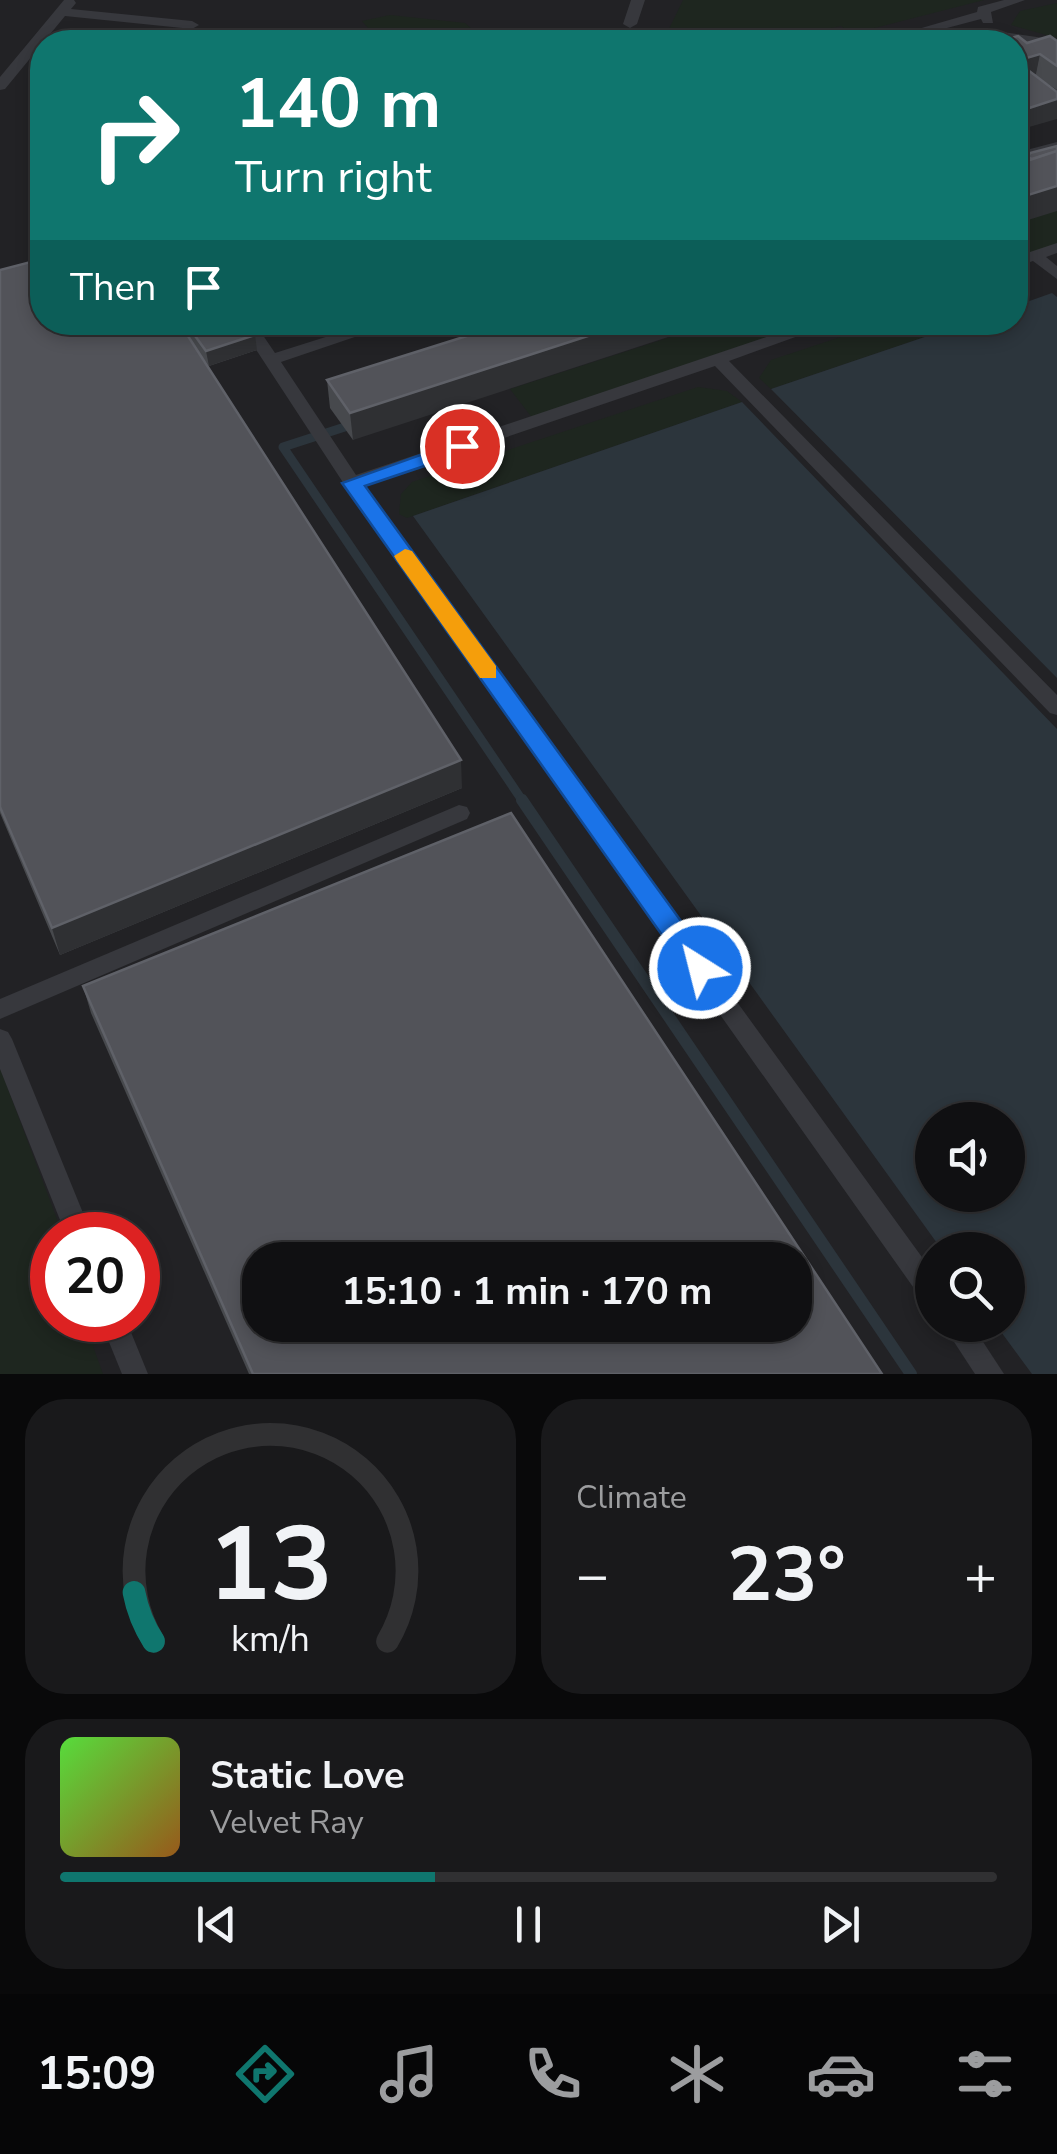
<!DOCTYPE html>
<meta charset="utf-8">
<style>
body{margin:0;font-family:"Nunito Sans",sans-serif;background:#19191b;color:#f1f3f6;height:100vh;display:flex;flex-direction:column;font-size:38px;white-space:nowrap}
*{box-sizing:border-box;margin:0}
p{font-size:32px;color:#9c9d9f}
.icon{flex:none;width:55px;height:55px;fill:none;stroke:currentColor;stroke-width:2;stroke-linecap:round;stroke-linejoin:round}
.map{position:relative;height:1374px;overflow:hidden}
.panel{display:flex;flex-direction:column;gap:25px;padding:25px;background:#09090a;flex:1}
.panel>*{flex:none}
.banner{position:absolute;left:30px;top:30px;width:998px;height:305px;border-radius:40px;box-shadow:0 5px 15px #0003,0 0 0 2px #303032;background:#0f766e;color:#fff;overflow:hidden}
.fabs{position:absolute;left:915px;top:1102px;display:grid;gap:20px}
.fabs a{display:grid;place-items:center;width:110px;height:110px;border-radius:50%;background:#101012;box-shadow:0 5px 15px #0003,0 0 0 2px #303032;font-size:50px}
.speed{position:absolute;left:30px;top:1212px;display:flex;gap:20px;font-size:50px;font-weight:700;text-align:center}
.speed>*{display:grid;place-content:center;width:130px;height:130px;border-radius:50%;background:#101012;box-shadow:0 5px 15px #0003,0 0 0 2px #303032;line-height:1}
.speed .limit{border:15px solid #d22;background:#fff;color:#111}
.pin{position:absolute;display:grid;place-items:center;width:85px;height:85px;color:#fff;margin:-42px;border:5px solid #fff;border-radius:50%;box-shadow:0 2px 10px #0007}
.me{position:absolute;width:110px;margin:-55px;rotate:324deg;stroke-linejoin:round;filter:drop-shadow(0 0 8px #0008)}
.turn{display:flex;align-items:center;gap:35px;height:210px;padding:0 40px;font-size:45px}
.turn .icon{width:130px;height:130px;stroke-width:2.5}
.turn b{display:block;font-size:70px;line-height:85px}
.then{display:flex;align-items:center;height:95px;padding:0 40px;background:#0003;gap:20px;font-size:38px}
.big{font-size:75px;font-weight:700;line-height:1.1}
.panel .widget{flex:1;display:flex;flex-direction:column;justify-content:center;gap:15px;min-width:0;padding:0 35px;border-radius:40px;background:#19191b}
.panel .dial{align-items:center;gap:0}
.dial svg{height:260px;overflow:visible;fill:none;stroke:#303032;stroke-width:7;stroke-linecap:round;text-anchor:middle}
.dial text{fill:#f1f3f6;stroke:none}
.song{display:flex;align-items:center;gap:30px}
.cover{width:120px;height:120px;border-radius:15px;background:linear-gradient(135deg,hsl(110 70% 55%),hsl(30 70% 35%))}
.played{height:10px;border-radius:5px;background:linear-gradient(90deg,#0f766e 40%,#303032 40%)}
.keys{display:flex;justify-content:space-around;direction:ltr}
.heat{display:flex;justify-content:space-between;align-items:center;font-size:55px;direction:ltr}
.panel .tiles{flex:1;display:grid;gap:25px;grid-template-columns:1fr 1fr}
.widget:last-child{grid-column:span 2}
.trip{position:absolute;left:242px;top:1242px;width:570px;height:100px;border-radius:40px;background:#101012;box-shadow:0 5px 15px #0003,0 0 0 2px #303032;font-weight:700;line-height:100px;text-align:center}
.menu{display:flex;height:160px;justify-content:space-around;align-items:center;background:#060607;color:#9c9d9f}
.menu .icon{width:70px;height:70px}
.menu .selected{color:#0f766e}
.menu b{font-size:45px;color:#f1f3f6}
.map>svg:first-child{display:block}
.built{fill:#222225;fill-rule:evenodd}
.green{fill:#1e261f}
.water{fill:#2c353c;fill-rule:evenodd}
.lines{fill:none;stroke-linecap:round;stroke-linejoin:round}
.stream-far1{stroke:#2c353c;stroke-width:9}
.stream{stroke:#2c353c;stroke-width:12}
.service{fill:#37383d;fill-rule:evenodd}
.wall{fill:#47494d}
.shaded-wall{fill:#2f3033}
.building{fill:#525359;stroke:#5f6168;stroke-width:2.5;fill-rule:evenodd}
.route{fill:#1a73e8;stroke:#114b97;stroke-width:2.5}
.slow{fill:#f59e0b}
</style>
<div class="map">
<svg width="1057" height="1374" viewBox="0 0 1057 1374">
<rect width="100%" height="100%" fill="#161618"/>
<!-- built -->
<path class="built" d="M 0,0 L 1057,0 L 1057,1374 L 0,1374 ZM 42,42 L 1015,42 L 1015,322 L 42,322 ZM 932,1120 L 1008,1120 L 1008,1195 L 932,1195 ZM 52,1235 L 138,1235 L 138,1320 L 52,1320 ZM 932,1250 L 1008,1250 L 1008,1325 L 932,1325 ZM 260,1260 L 795,1260 L 795,1325 L 260,1325 Z"/>
<!-- green -->
<g class="green">
<path d="M 683,0 L 984,0 L 863,31 L 857,39 L 841,26 L 818,31 L 830,42 L 632,42 L 668,31 Z"/>
<path d="M 1057,3 L 1057,38 L 1011,25 L 1020,11 Z"/>
<path d="M 390,15 L 465,23 L 483,38 L 525,42 L 370,42 L 355,31 L 368,28 L 362,21 Z"/>
<path d="M 1057,210 L 1057,244 L 1015,258 L 1015,224 Z"/>
<path d="M 714,323 L 822,323 L 533,419 L 510,389 Z"/>
<path d="M 883,323 L 966,323 L 771,389 L 759,378 L 771,360 Z"/>
<path d="M 698,387 L 727,391 L 742,402 L 407,518 L 399,514 L 401,494 L 412,482 Z"/>
<path d="M 0,1068 L 63,1235 L 52,1235 L 52,1320 L 96,1320 L 104,1341 L 93,1346 L 103,1374 L 0,1374 Z"/>
</g>
<!-- water -->
<g class="water">
<path d="M 1052,293 L 1057,297 L 1057,678 L 771,389 L 966,323 L 1015,322 L 1015,306 Z"/>
<path d="M 742,402 L 1057,729 L 1057,1374 L 1032,1374 L 996,1325 L 1008,1325 L 1008,1250 L 942,1250 L 413,516 ZM 932,1120 L 1008,1120 L 1008,1195 L 932,1195 Z"/>
</g>
<g class="lines">
<!-- stream-far1 -->
<path class="stream-far1" d="M 354,424 L 283,447 L 524,803"/>
<!-- stream -->
<path class="stream" d="M 522,800 L 911,1374"/>
<!-- service -->
<g class="service">
<path d="M 64,0 L 74,0 L 76,3 L 71,9 L 192,21 L 199,25 L 192,29 L 65,16 L 5,89 L 0,90 L 0,77 Z"/>
<path d="M 631,0 L 645,0 L 637,24 L 630,28 L 623,24 Z"/>
<path d="M 1004,0 L 1025,0 L 991,12 L 993,23 L 983,23 L 981,19 L 894,42 L 873,42 L 977,12 L 978,7 Z"/>
<path d="M 996,31 L 1057,40 L 1057,48 L 997,39 L 967,42 Z"/>
<path d="M 1057,142 L 1057,151 L 1015,162 L 1015,153 Z"/>
<path d="M 1057,243 L 1057,253 L 1046,257 L 1057,266 L 1057,279 L 1033,261 L 1015,267 L 1015,257 Z"/>
<path d="M 238,322 L 254,322 L 275,353 L 373,322 L 399,322 L 281,362 L 356,475 L 811,322 L 837,322 L 729,361 L 1057,695 L 1057,715 L 1050,713 L 715,366 L 363,486 L 932,1271 L 932,1304 L 923,1301 L 346,487 Z"/>
<path d="M 459,805 L 467,807 L 470,813 L 467,819 L 0,1019 L 0,999 Z"/>
<path d="M 0,1029 L 8,1032 L 12,1039 L 92,1235 L 66,1235 L 0,1069 Z"/>
<path d="M 100,1320 L 126,1320 L 148,1374 L 122,1374 Z"/>
<path d="M 943,1325 L 972,1325 L 1004,1374 L 975,1374 Z"/>
</g>
</g>
<!-- wall -->
<g class="wall">
<path d="M 1057,41 L 1057,90 L 1034,75 L 1015,131 L 1015,42 Z"/>
<path d="M 0,270 L 42,322 L 245,322 L 257,350 L 209,366 L 196,349 L 462,788 L 60,955 L 0,813 Z"/>
<path d="M 511,322 L 353,440 L 330,408 L 327,380 Z"/>
<path d="M 83,986 L 882,1374 L 249,1374 L 91,1013 Z"/>
</g>
<!-- shaded-wall -->
<g class="shaded-wall">
<path d="M 1040,54 L 1036,74 L 1015,80 L 1016,61 Z"/>
<path d="M 1057,99 L 1057,119 L 1015,131 L 1017,112 Z"/>
<path d="M 1057,186 L 1057,211 L 1015,224 L 1015,199 Z"/>
<path d="M 313,322 L 339,322 L 314,331 Z"/>
<path d="M 631,322 L 714,322 L 353,440 L 350,413 Z"/>
<path d="M 255,335 L 257,350 L 209,366 L 206,351 Z"/>
<path d="M 461,760 L 462,788 L 60,955 L 52,928 Z"/>
</g>
<!-- building -->
<g class="building">
<path d="M 382,31 L 397,42 L 349,42 Z"/>
<path d="M 1018,36 L 1027,43 L 1050,36 L 1057,41 L 1057,66 L 1040,54 L 1016,61 L 1057,92 L 1057,99 L 1017,112 L 1015,110 L 1015,92 L 1024,90 L 1015,83 L 1015,42 L 996,42 Z"/>
<path d="M 1057,146 L 1057,151 L 1032,159 L 1028,157 L 1030,153 Z"/>
<path d="M 1057,151 L 1057,186 L 1015,199 L 1015,165 Z"/>
<path d="M 42,259 L 42,322 L 179,322 L 461,760 L 52,928 L 0,807 L 0,270 Z"/>
<path d="M 185,322 L 245,322 L 255,335 L 206,351 Z"/>
<path d="M 511,322 L 631,322 L 350,413 L 327,380 Z"/>
<path d="M 511,813 L 882,1374 L 253,1374 L 83,986 ZM 260,1260 L 795,1260 L 795,1325 L 260,1325 Z"/>
</g>
<!-- route -->
<path class="route" d="M 462,440 L 469,441 L 469,451 L 365,486 L 710,961 L 714,968 L 710,976 L 691,976 L 342,483 Z"/>
<!-- slow -->
<path class="slow" d="M 405,549 L 412,551 L 496,666 L 496,678 L 480,678 L 397,561 L 394,556 Z"/>
</svg>
<div class="fabs">
<a><svg class="icon" aria-label="sound" viewBox="0 0 24 24"><path d="M4 9h4l5-4v14l-5-4H4zM17 9q2 3 0 6"/></svg></a>
<a><svg class="icon" aria-label="search" viewBox="0 0 24 24"><circle cx="10" cy="10" r="6"/><path d="M15 15l6 6"/></svg></a>
</div>
<div class="speed"><div class="limit">20</div></div>
<div class="pin" style="left:462px;top:446px;background:#d93025"><svg class="icon" aria-label="arrive" viewBox="0 0 24 24"><path d="M6 21V4h12l-3 4 3 4H6"/></svg></div>
<svg class="me" style="left:700px;top:968px" viewBox="-20 -20 40 40"><circle r="17" fill="#1a73e8" stroke="#fff" stroke-width="3"/><path d="M0-11L8 9 0 5-8 9z" fill="#fff"/></svg>
<div class="trip">15:10 · 1 min · 170 m</div>
<div class="banner">
<div class="turn"><svg class="icon" aria-label="right" viewBox="0 0 24 24"><path d="M7 20v-9h11M14 6l5 5-5 5"/></svg><div><b>140 m</b>Turn right</div></div>
<div class="then">Then<svg class="icon" aria-label="arrive" viewBox="0 0 24 24"><path d="M6 21V4h12l-3 4 3 4H6"/></svg></div>
</div>
</div>
<section class="panel">
<div class="tiles">
<div class="widget dial"><svg viewBox="0 0 100 80">
<path d="M14 69A42 42 0 1 1 86 69"/>
<path d="M14 69A42 42 0 0 1 8 54" stroke="#0f766e"/>
<text x="50" y="56" font-size="32" font-weight="700">13</text>
<text x="50" y="72" font-size="11">km/h</text>
</svg></div>
<div class="widget"><p>Climate</p>
<div class="heat"><a>−</a><b class="big">23°</b><a>+</a></div>
</div>
<div class="widget">
<div class="song"><i class="cover"></i><div><b>Static Love</b><p>Velvet Ray</p></div></div>
<div class="played"></div>
<div class="keys"><svg class="icon" aria-label="previous" viewBox="0 0 24 24"><path d="M18 5L8 12l10 7zM5 5v14"/></svg><svg class="icon" aria-label="pause" viewBox="0 0 24 24"><path d="M8 5v14M16 5v14"/></svg><svg class="icon" aria-label="next" viewBox="0 0 24 24"><path d="M6 5l10 7-10 7zM19 5v14"/></svg></div>
</div>
</div>
</section>
<nav class="menu">
<b>15:09</b>
<svg class="icon selected" aria-label="directions" viewBox="0 0 24 24"><path d="M12 3l9 9-9 9-9-9zM9 14v-3h6M13 9l2 2-2 2"/></svg>
<svg class="icon" aria-label="music" viewBox="0 0 24 24"><path d="M9 18V5l10-2v13"/><circle cx="6" cy="18" r="3"/><circle cx="16" cy="16" r="3"/></svg>
<svg class="icon" aria-label="phone" viewBox="0 0 24 24"><path d="M5 4h4l2 5-3 2q2 4 5 5l2-3 5 2v4C11 20 4 13 5 4z"/></svg>
<svg class="icon" aria-label="climate" viewBox="0 0 24 24"><path d="M12 3v18M4 7l16 10M4 17L20 7"/></svg>
<svg class="icon" aria-label="car" viewBox="0 0 24 24"><path d="M5 17H2v-5l4-1 3-4h7l3 4 3 1v5h-3M9 17h6M6 11h13"/><circle cx="7" cy="17" r="2"/><circle cx="17" cy="17" r="2"/></svg>
<svg class="icon" aria-label="filters" viewBox="0 0 24 24"><path d="M4 7h16M4 17h16"/><circle cx="9" cy="7" r="2"/><circle cx="15" cy="17" r="2"/></svg>
</nav>
